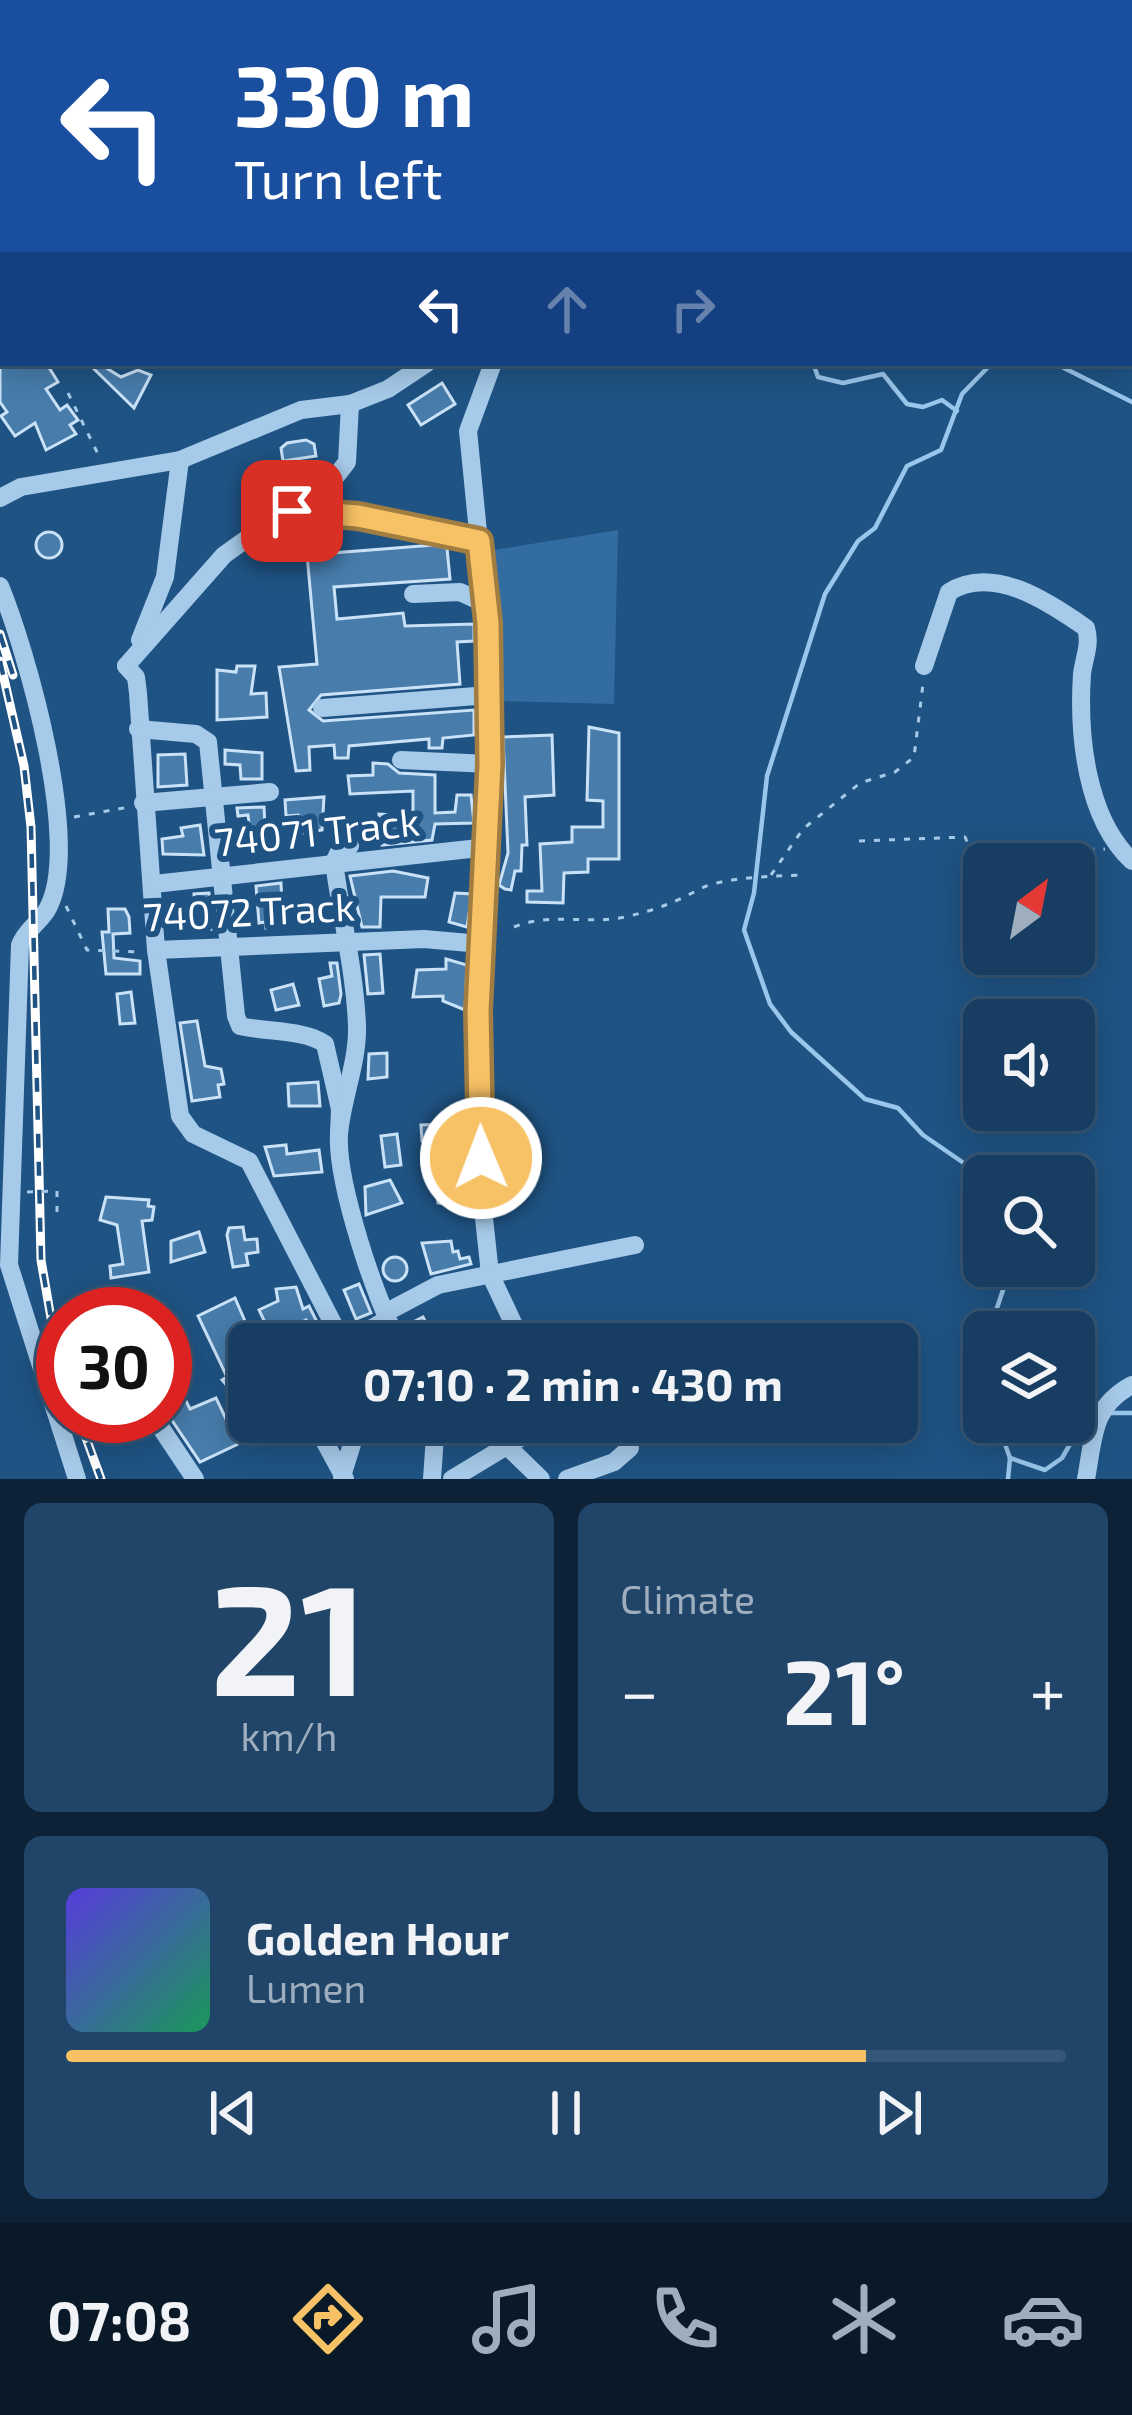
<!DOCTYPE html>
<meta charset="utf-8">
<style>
body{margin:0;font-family:"Exo 2",sans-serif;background:#204568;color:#f1f3f6;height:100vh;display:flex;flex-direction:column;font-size:45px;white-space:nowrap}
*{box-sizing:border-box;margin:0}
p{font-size:39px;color:#9eaebe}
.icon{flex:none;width:66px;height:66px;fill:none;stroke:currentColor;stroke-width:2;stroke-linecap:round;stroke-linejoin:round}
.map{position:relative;height:1479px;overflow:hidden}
.drawer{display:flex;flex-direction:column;gap:24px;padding:24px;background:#0d2236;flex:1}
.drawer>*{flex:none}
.top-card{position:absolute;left:0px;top:0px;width:1134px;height:366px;box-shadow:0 6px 30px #0003,0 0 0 3px #365777;background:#1a4fa0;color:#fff;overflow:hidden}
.needle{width:78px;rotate:32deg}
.fabs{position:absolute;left:963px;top:843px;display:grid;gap:24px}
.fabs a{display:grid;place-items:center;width:132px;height:132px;border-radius:18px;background:#173e62;box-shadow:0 6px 30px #0003,0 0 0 3px #365777;font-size:60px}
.speed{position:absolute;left:36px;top:1287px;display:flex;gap:24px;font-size:60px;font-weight:700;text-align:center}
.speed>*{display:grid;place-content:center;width:156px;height:156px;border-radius:50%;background:#173e62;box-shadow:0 6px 30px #0003,0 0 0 3px #365777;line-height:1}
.speed .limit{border:18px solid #d22;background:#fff;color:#111}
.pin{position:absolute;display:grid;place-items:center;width:102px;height:102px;color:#fff;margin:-51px;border-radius:24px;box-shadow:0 6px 18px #0006}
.me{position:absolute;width:132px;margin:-66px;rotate:359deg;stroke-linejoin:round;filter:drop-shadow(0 0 9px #0008)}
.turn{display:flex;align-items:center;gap:42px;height:252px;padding:0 36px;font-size:54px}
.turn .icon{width:156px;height:156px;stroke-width:2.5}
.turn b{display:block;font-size:84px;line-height:102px}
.lanes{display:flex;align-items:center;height:114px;padding:0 36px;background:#0003;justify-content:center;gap:60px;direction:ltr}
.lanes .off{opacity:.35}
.big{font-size:90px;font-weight:700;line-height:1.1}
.drawer .card{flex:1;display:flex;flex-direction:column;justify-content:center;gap:18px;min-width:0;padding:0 42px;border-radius:18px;background:#204568}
.drawer .dial{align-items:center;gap:0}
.dial b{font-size:156px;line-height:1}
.song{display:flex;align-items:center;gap:36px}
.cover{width:144px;height:144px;border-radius:18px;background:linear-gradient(135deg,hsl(250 70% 55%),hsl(150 70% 35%))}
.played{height:12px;border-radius:6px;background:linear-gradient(90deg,#f7c165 80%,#365777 80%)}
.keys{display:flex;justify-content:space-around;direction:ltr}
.heat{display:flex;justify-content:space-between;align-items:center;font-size:66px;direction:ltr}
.drawer .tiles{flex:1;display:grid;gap:24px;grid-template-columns:1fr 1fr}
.card:last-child{grid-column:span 2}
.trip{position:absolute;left:228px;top:1323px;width:690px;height:120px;border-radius:18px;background:#173e62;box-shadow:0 6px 30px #0003,0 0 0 3px #365777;font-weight:700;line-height:120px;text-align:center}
.tabs{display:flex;height:192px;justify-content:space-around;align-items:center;background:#091927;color:#9eaebe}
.tabs .icon{width:84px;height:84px}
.tabs .selected{color:#f7c165}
.tabs b{font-size:54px;color:#f1f3f6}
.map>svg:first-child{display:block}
.green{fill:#336ca1}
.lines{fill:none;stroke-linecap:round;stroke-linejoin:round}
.stream{stroke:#99c6eb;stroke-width:4.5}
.building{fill:#477cab;stroke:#cae2f7;stroke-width:3}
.path{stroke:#a6cae9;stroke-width:3;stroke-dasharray:6 9;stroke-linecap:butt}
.minor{stroke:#a6cae9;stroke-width:18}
.rail-casing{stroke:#fff;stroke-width:9}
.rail{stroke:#1f5383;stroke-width:4.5;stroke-dasharray:14;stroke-linecap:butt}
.path-bridge{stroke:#a6cae9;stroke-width:3;stroke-dasharray:6 9;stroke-linecap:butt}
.route-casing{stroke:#a17d42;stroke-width:30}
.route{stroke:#f7c165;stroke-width:21}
.labels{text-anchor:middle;stroke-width:12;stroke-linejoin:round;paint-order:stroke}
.street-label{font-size:39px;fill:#fff;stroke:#1f5383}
</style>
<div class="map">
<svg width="1132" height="1479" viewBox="0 0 1132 1479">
<rect width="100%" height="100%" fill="#1f5383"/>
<!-- green -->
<path class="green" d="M 618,530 L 614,704 L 501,701 L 494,550 Z"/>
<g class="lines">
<!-- stream -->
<g class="stream">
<path d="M 940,0 L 940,3"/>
<path d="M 0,42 L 3,46"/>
<path d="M 813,363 L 818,377 L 843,383 L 883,374 L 907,404 L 923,407 L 942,400 L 957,411"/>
<path d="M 1054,363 L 1132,402"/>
<path d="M 984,1177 L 923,1135 L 898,1108 L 865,1099 L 791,1032 L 770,1004 L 744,930 L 754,893 L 767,776 L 825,594 L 858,541 L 875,528 L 907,466 L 941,450 L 962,394 L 992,363"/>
<path d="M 989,1332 L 1011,1266"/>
<path d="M 984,1365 L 984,1374"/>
<path d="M 1108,1413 L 1132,1413"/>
<path d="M 997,1422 L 1010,1458 L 1008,1479"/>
<path d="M 1010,1458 L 1045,1470 L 1062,1458 L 1087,1415 L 1097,1413"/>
</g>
</g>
<!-- building -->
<g class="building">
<path d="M 0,363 L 48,366 L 58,382 L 46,389 L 60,410 L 67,405 L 78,420 L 70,425 L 76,434 L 46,450 L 35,423 L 15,436 L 1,416 L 7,412 L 0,402 Z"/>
<path d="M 98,363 L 121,377 L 138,370 L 151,375 L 134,408 L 91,366 Z"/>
<path d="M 442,383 L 455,404 L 421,425 L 408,405 Z"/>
<path d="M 306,440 L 314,444 L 316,456 L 283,461 L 281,448 L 287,443 Z"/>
<circle cx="49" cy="545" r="13"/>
<path d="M 434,545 L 447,548 L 450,579 L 334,587 L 337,619 L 403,613 L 405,626 L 474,624 L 474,641 L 457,642 L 460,684 L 321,695 L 309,710 L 323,721 L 474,710 L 474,735 L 443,738 L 442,748 L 429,748 L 429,739 L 349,746 L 348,758 L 335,758 L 334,745 L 309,747 L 310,770 L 296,771 L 279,667 L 317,664 L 307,555 Z"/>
<path d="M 237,666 L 255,666 L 251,694 L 266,693 L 267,717 L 217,720 L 217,670 L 236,672 Z"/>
<path d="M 589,727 L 619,733 L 619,859 L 588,859 L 588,872 L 564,873 L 563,903 L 527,902 L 527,891 L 542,891 L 540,844 L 572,842 L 572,827 L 603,827 L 603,801 L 587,800 Z"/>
<path d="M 552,735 L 554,795 L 525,797 L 527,845 L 522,845 L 521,871 L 515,871 L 511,890 L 505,889 L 499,885 L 508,853 L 503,737 Z"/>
<path d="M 225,750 L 262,753 L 262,779 L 241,779 L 240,765 L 225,764 Z"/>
<path d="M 185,754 L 187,785 L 158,787 L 158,755 Z"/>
<path d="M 373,763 L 388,764 L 399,773 L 435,775 L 435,813 L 455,812 L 457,795 L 471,795 L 474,823 L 435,824 L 432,840 L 382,845 L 379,814 L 413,816 L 413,791 L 350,794 L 348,776 L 373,775 Z"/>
<path d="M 324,797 L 322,830 L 299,834 L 298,815 L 286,816 L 285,800 Z"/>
<path d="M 264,807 L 266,845 L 252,847 L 248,815 L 238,816 L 237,808 Z"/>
<path d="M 200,825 L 204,855 L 163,854 L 162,839 L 183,836 L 181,828 Z"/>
<path d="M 393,871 L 428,878 L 425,897 L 381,897 L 380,927 L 362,927 L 350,876 Z"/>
<path d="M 281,883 L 283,925 L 266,928 L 265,922 L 259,923 L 256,886 Z"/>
<path d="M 209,893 L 213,929 L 195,930 L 194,894 Z"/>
<path d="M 455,893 L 472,894 L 467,927 L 449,922 Z"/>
<path d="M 108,909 L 125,909 L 129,917 L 130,933 L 113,934 L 114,958 L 140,961 L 140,974 L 106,974 L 102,932 L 109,932 Z"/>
<path d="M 380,954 L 383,993 L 368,994 L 364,955 Z"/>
<path d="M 446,959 L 467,965 L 465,1010 L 443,1001 L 443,996 L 413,997 L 417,970 L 446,969 Z"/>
<path d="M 330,963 L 337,963 L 341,994 L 339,1003 L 324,1006 L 319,979 L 332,976 Z"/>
<path d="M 293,984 L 299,1005 L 276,1010 L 271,990 Z"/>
<path d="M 131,992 L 135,1023 L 120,1024 L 117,994 Z"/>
<path d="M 197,1021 L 205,1066 L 221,1069 L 224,1084 L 218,1085 L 220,1097 L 192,1101 L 180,1023 Z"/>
<path d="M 387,1053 L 387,1077 L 368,1079 L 369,1054 Z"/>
<path d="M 318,1082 L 320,1106 L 289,1106 L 288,1084 Z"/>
<path d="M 456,1124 L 453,1161 L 456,1206 L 438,1203 L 433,1171 L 437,1148 L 422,1141 L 421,1125 Z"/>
<path d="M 397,1134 L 401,1165 L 385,1167 L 381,1136 Z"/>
<path d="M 286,1145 L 287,1154 L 319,1150 L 322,1172 L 274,1176 L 265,1147 Z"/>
<path d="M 390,1180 L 402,1203 L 366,1215 L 365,1187 Z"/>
<path d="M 106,1197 L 149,1200 L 148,1206 L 154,1207 L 152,1220 L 142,1221 L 149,1272 L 111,1278 L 110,1266 L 123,1264 L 117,1225 L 100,1220 Z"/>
<path d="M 243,1227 L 245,1240 L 257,1239 L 258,1252 L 246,1254 L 248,1265 L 233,1267 L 227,1235 L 229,1228 Z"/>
<path d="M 199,1232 L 205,1252 L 171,1262 L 171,1241 Z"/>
<path d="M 451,1241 L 453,1252 L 458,1251 L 460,1259 L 469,1257 L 471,1264 L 431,1274 L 422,1243 Z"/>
<circle cx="395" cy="1269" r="12"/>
<path d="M 359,1284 L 371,1313 L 356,1319 L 344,1290 Z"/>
<path d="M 296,1287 L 303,1309 L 309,1306 L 328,1344 L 319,1344 L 306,1320 L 272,1337 L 259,1310 L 278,1301 L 276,1289 Z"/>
<path d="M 235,1298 L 254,1342 L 249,1344 L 249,1412 L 222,1380 L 227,1377 L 198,1316 Z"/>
<path d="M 423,1317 L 436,1344 L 412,1339 L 409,1324 Z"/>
<path d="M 178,1385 L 190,1409 L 216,1398 L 238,1444 L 200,1462 L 165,1410 L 165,1391 Z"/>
</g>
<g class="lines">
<!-- path -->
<g class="path">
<path d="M 379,3 L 381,0"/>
<path d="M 68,393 L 99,456"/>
<path d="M 74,817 L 129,807"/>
<path d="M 859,841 L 965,837 L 972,853 L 1105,849"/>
<path d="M 771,875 L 803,829 L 860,783 L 895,772 L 914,757 L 923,684"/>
<path d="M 66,906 L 87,950 L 143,952"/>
<path d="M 514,927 C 551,912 588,925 625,917 C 659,909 673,903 702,888 C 725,877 777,876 803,875"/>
<path d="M 57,1191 L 57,1213"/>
</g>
<!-- minor -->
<g class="minor">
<path d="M 493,363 L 468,431 L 487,623 L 488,847 L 478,1011 L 481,1190 L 490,1274 L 523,1344"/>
<path d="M 0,498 L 21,487 L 180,460 L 301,410 L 350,404 L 388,389 L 427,363"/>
<path d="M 292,511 L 359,516 L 479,541"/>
<path d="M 0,586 C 27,652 82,844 48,908 C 41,922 26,929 20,945 L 9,1265 L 77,1479"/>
<path d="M 413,594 L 460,592 L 486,604"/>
<path d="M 140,640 L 165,577 L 180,460"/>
<path d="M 126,666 L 136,677 L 138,693 L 156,950 L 180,1116 L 193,1134 L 249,1161 L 342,1341"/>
<path d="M 126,666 L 224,555 L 337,475 L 347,462 L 350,404"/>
<path d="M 924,666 L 949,592 C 993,564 1049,602 1086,628 C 1091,644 1084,658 1082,674 C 1078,735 1086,818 1132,861"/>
<path d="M 322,708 L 489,695"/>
<path d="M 138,729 L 196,734 L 208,742 L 236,1016 L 240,1026 C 267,1032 306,1030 325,1044 L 340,1109 L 339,1134"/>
<path d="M 401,760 L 490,764"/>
<path d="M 143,803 L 270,792"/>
<path d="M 350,846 L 341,848 L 334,862 C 341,916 355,972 357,1026 C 358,1063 342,1098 339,1134 C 336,1181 376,1303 400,1344"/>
<path d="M 154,884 L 488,847"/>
<path d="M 156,950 L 424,939 L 481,944"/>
<path d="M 385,1313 L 438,1285 L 635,1245"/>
<path d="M 344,1344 L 386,1320"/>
<path d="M 153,1416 L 195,1479"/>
<path d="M 320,1433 L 345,1479"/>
<path d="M 507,1446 L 541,1479"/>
<path d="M 342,1476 L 359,1422"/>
<path d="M 432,1479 L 436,1422"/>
<path d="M 452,1479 L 520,1438 L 527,1422"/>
<path d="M 567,1479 L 614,1462 L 630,1448"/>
<path d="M 1086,1479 C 1094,1438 1091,1407 1132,1385"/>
</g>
<defs>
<g id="rail">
<path d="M 0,634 L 13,675"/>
<path d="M 0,661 L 24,766 L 31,827 L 41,1260 L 63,1388"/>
<path d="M 78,1416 L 101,1479"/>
</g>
</defs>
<!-- rail casing -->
<use href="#rail" class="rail-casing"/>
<!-- rail -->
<use href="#rail" class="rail"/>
<!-- path-bridge -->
<path class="path-bridge" d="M 27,1192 L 57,1191"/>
</g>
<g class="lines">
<defs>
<path id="route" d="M 292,511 L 358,516 L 479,541 L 488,623 L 490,764 L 478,1011 L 481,1158"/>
</defs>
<!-- route casing -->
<use href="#route" class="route-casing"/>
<!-- route -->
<use href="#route" class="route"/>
</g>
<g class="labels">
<!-- street labels -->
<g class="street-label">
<text transform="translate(317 832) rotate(-6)" y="14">74071 Track</text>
<text transform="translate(249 912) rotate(-3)" y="14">74072 Track</text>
</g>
</g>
</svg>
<div class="fabs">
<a><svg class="needle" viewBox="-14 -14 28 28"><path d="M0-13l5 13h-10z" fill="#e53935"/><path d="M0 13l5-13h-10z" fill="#9eaebe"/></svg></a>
<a><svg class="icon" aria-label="sound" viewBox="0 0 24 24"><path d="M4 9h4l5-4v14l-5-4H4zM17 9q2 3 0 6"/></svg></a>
<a><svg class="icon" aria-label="search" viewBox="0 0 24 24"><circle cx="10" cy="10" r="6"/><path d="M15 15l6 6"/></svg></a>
<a><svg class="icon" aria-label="layers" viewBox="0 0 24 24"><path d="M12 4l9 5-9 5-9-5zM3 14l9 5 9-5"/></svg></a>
</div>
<div class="speed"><div class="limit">30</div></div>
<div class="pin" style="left:292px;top:511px;background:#d93025"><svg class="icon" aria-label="arrive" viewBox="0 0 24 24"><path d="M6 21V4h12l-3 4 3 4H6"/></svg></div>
<svg class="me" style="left:481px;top:1158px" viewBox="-20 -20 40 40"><circle r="17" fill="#f7c165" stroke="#fff" stroke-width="3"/><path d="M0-11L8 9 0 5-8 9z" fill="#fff"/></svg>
<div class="trip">07:10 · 2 min · 430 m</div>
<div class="top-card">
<div class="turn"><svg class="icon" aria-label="left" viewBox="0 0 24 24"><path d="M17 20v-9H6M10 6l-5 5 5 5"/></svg><div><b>330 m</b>Turn left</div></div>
<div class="lanes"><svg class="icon" aria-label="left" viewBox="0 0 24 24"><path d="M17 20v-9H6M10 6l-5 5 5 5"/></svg><svg class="icon off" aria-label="ahead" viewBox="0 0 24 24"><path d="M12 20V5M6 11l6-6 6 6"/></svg><svg class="icon off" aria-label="right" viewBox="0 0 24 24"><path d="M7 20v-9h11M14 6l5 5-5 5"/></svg></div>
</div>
</div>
<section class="drawer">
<div class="tiles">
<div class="card dial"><b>21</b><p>km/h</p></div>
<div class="card"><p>Climate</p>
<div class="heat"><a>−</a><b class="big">21°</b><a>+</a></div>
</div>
<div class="card">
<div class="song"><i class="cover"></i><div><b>Golden Hour</b><p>Lumen</p></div></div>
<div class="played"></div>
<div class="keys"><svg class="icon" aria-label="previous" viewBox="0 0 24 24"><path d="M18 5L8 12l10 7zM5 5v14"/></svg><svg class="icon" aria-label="pause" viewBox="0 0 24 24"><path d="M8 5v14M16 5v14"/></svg><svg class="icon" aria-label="next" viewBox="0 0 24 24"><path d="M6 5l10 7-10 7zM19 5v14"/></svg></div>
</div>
</div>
</section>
<nav class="tabs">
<b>07:08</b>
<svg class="icon selected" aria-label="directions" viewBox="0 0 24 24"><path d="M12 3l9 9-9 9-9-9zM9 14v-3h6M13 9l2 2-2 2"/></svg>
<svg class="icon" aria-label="music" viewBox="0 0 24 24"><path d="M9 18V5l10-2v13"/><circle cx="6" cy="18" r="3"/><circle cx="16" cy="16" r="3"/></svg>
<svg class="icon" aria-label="phone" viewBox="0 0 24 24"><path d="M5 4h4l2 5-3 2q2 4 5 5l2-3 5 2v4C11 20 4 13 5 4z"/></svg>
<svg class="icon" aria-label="climate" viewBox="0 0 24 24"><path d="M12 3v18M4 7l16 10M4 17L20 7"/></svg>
<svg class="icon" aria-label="car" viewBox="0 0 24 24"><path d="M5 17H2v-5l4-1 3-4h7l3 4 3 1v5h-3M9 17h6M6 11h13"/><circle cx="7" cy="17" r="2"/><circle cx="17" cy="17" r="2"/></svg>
</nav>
